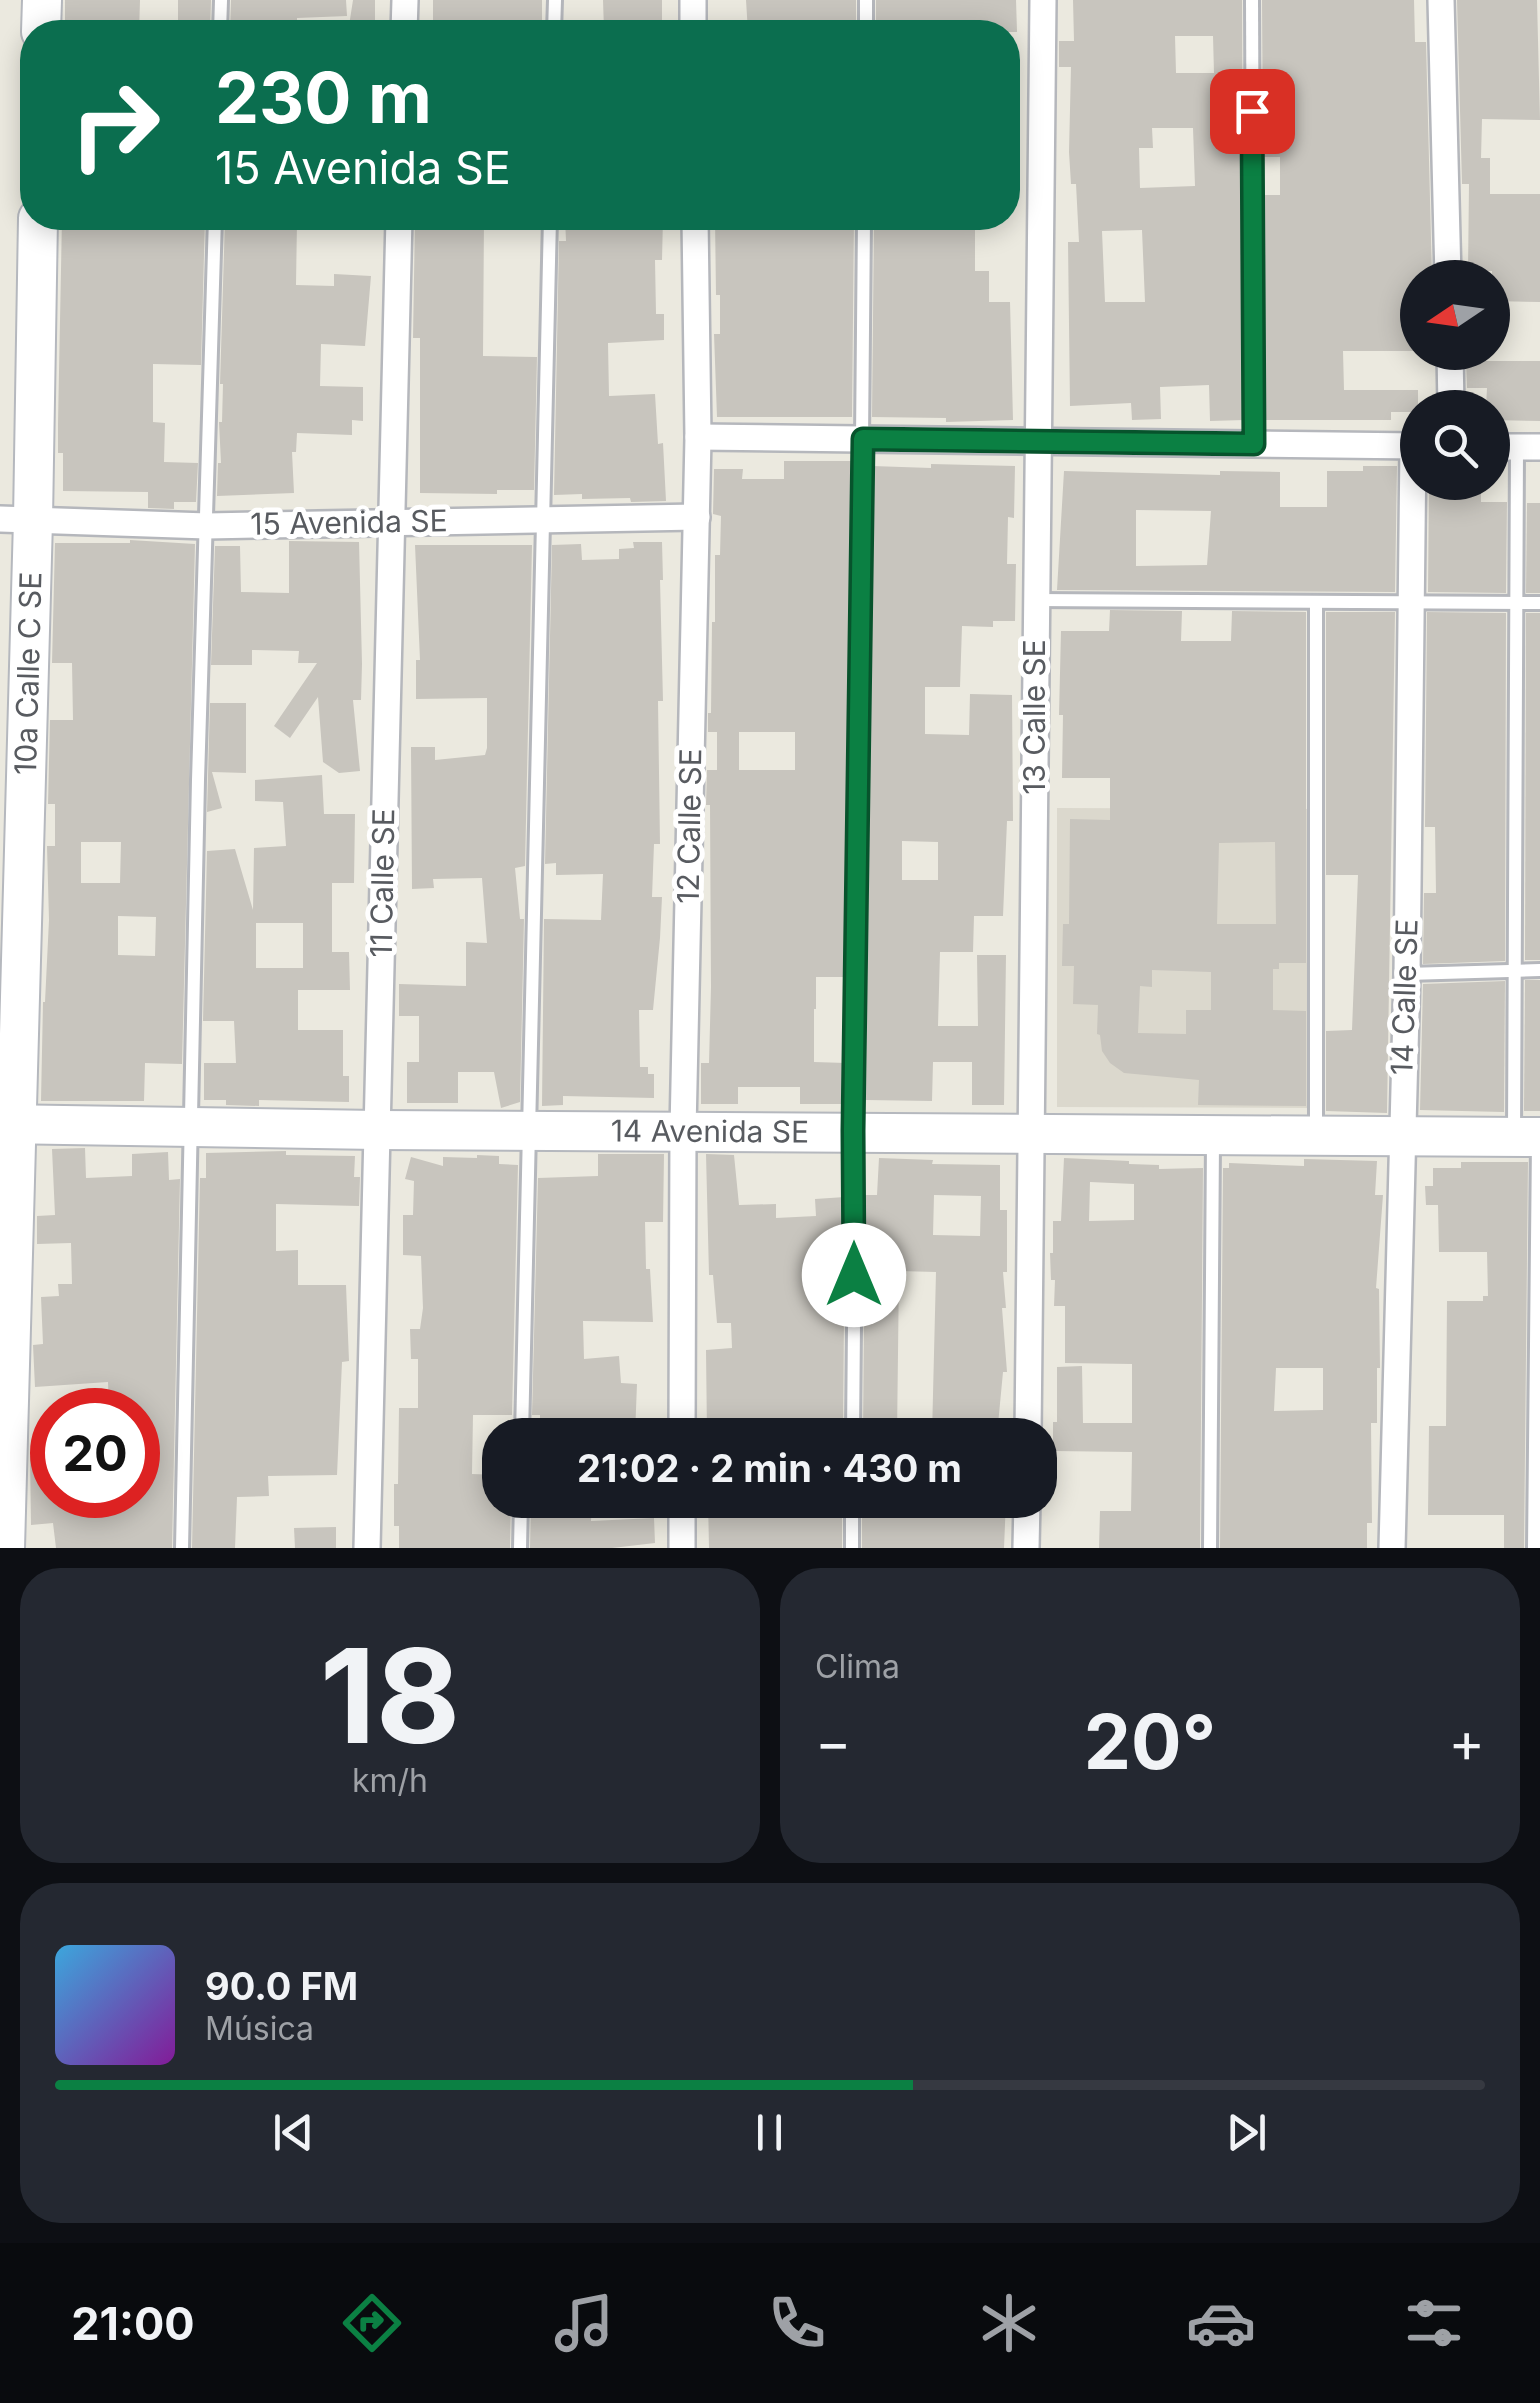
<!DOCTYPE html>
<html lang="es">
<meta charset="utf-8">
<style>
body{margin:0;font-family:Inter,sans-serif;background:#242831;color:#f1f3f6;height:100vh;display:flex;flex-direction:column;font-size:38px;white-space:nowrap}
*{box-sizing:border-box;margin:0}
p{font-size:32px;color:#9ea1a6}
.icon{flex:none;width:55px;height:55px;fill:none;stroke:currentColor;stroke-width:2;stroke-linecap:round;stroke-linejoin:round}
.map{position:relative;height:1548px;overflow:hidden}
.side{display:flex;flex-direction:column;gap:20px;padding:20px;background:#0d0f14;flex:1}
.side>*{flex:none}
.guide{position:absolute;left:20px;top:20px;width:1000px;height:210px;border-radius:40px;box-shadow:0 5px 25px #0003;background:#0b6e4f;color:#fff;overflow:hidden}
.needle{width:65px;rotate:257deg}
.fabs{position:absolute;left:1400px;top:260px;display:grid;gap:20px}
.fabs a{display:grid;place-items:center;width:110px;height:110px;border-radius:50%;background:#171b24;box-shadow:0 5px 25px #0003;font-size:50px}
.speed{position:absolute;left:30px;top:1388px;display:flex;gap:20px;font-size:50px;font-weight:700;text-align:center}
.speed>*{display:grid;place-content:center;width:130px;height:130px;border-radius:50%;background:#171b24;box-shadow:0 5px 25px #0003;line-height:1}
.speed .limit{border:15px solid #d22;background:#fff;color:#111}
.pin{position:absolute;display:grid;place-items:center;width:85px;height:85px;color:#fff;margin:-42px;border-radius:20px;box-shadow:0 5px 15px #0006}
.me{position:absolute;width:110px;margin:-55px;rotate:0deg;stroke-linejoin:round;filter:drop-shadow(0 0 8px #0008)}
.turn{display:flex;align-items:center;gap:35px;height:210px;padding:0 30px;font-size:45px}
.turn .icon{width:130px;height:130px;stroke-width:2.5}
.turn b{display:block;font-size:70px;line-height:85px}
.big{font-size:75px;font-weight:700;line-height:1.1}
.side .widget{flex:1;display:flex;flex-direction:column;justify-content:center;gap:15px;min-width:0;padding:0 35px;border-radius:40px;background:#242831}
.side .dial{align-items:center;gap:0}
.dial b{font-size:130px;line-height:1}
.song{display:flex;align-items:center;gap:30px}
.cover{width:120px;height:120px;border-radius:15px;background:linear-gradient(135deg,hsl(200 70% 55%),hsl(290 70% 35%))}
.played{height:10px;border-radius:5px;background:linear-gradient(90deg,#0b8043 60%,#363941 60%)}
.keys{display:flex;justify-content:space-around;direction:ltr}
.heat{display:flex;justify-content:space-between;align-items:center;font-size:55px;direction:ltr}
.side .tiles{flex:1;display:grid;gap:20px;grid-template-columns:1fr 1fr}
.widget:last-child{grid-column:span 2}
.trip{position:absolute;left:482px;top:1418px;width:575px;height:100px;border-radius:40px;background:#171b24;box-shadow:0 5px 25px #0003;font-weight:700;line-height:100px;text-align:center}
.tabs{display:flex;height:160px;justify-content:space-around;align-items:center;background:#090b0e;color:#9ea1a6}
.tabs .icon{width:70px;height:70px}
.tabs .selected{color:#0b8043}
.tabs b{font-size:45px;color:#f1f3f6}
.map>svg:first-child{display:block}
.education{fill:#dbd8cd}
.building{fill:#c8c5be;fill-rule:evenodd}
.lines{fill:none;stroke-linecap:round;stroke-linejoin:round}
.lane-casing{stroke:#b5b7bc;stroke-width:18}
.street-casing{stroke:#b5b7bc;stroke-width:30}
.secondary-casing{stroke:#b5b8be;stroke-width:42}
.lane{stroke:#fff;stroke-width:12}
.street{stroke:#fff;stroke-width:25}
.secondary{stroke:#fff;stroke-width:38}
.route-casing{stroke:#07532c;stroke-width:25}
.route{stroke:#0b8043;stroke-width:18}
.labels{text-anchor:middle;stroke-width:10;stroke-linejoin:round;paint-order:stroke}
.street-label{font-size:30px;fill:#585b60;stroke:#fff}
</style>
<div class="map">
<svg width="1540" height="1548" viewBox="0 0 1540 1548">
<rect width="100%" height="100%" fill="#ebe9df"/>
<!-- education -->
<path class="education" d="M 1057,808 L 1316,809 L 1315,1108 L 1057,1107 Z"/>
<!-- building -->
<g class="building">
<path d="M 65,0 L 140,0 L 139,32 L 65,32 Z"/>
<path d="M 178,0 L 211,0 L 210,32 L 178,32 Z"/>
<path d="M 231,0 L 346,0 L 347,16 L 297,18 L 297,32 L 230,32 Z"/>
<path d="M 353,0 L 375,0 L 375,32 L 348,32 Z"/>
<rect x="433" y="0" width="109" height="32"/>
<path d="M 603,0 L 662,0 L 662,30 L 604,30 Z"/>
<path d="M 746,0 L 856,0 L 856,32 L 748,32 Z"/>
<path d="M 876,0 L 1016,0 L 1017,32 L 876,32 Z"/>
<path d="M 1073,0 L 1242,0 L 1244,420 L 1210,421 L 1209,385 L 1160,387 L 1161,419 L 1132,420 L 1131,403 L 1070,406 L 1068,242 L 1079,242 L 1076,184 L 1071,184 L 1069,152 L 1071,67 L 1059,67 L 1059,41 L 1074,41 ZM 1175,36 L 1213,36 L 1214,73 L 1176,73 ZM 1152,128 L 1193,128 L 1195,186 L 1140,188 L 1139,148 L 1153,148 ZM 1142,230 L 1145,302 L 1105,302 L 1102,231 Z"/>
<path d="M 1262,0 L 1414,0 L 1415,42 L 1426,42 L 1432,278 L 1418,278 L 1418,351 L 1343,351 L 1344,390 L 1418,390 L 1418,412 L 1391,412 L 1391,420 L 1264,420 L 1263,195 L 1280,195 L 1280,157 L 1263,157 Z"/>
<path d="M 1457,0 L 1537,0 L 1540,120 L 1482,119 L 1481,158 L 1490,158 L 1490,194 L 1540,194 L 1540,302 L 1492,301 L 1492,271 L 1468,271 L 1469,184 L 1462,184 Z"/>
<path d="M 62,218 L 205,218 L 201,365 L 153,364 L 153,422 L 165,423 L 164,462 L 198,463 L 196,502 L 174,502 L 174,509 L 148,508 L 148,492 L 63,491 L 63,453 L 58,453 L 58,424 Z"/>
<path d="M 415,218 L 484,218 L 483,356 L 537,357 L 534,490 L 497,490 L 497,494 L 420,493 L 420,338 L 413,338 Z"/>
<path d="M 565,218 L 663,218 L 662,260 L 655,260 L 656,314 L 664,314 L 664,340 L 608,343 L 609,396 L 655,394 L 658,444 L 663,443 L 666,501 L 631,502 L 630,498 L 582,499 L 582,494 L 554,495 L 559,241 L 566,241 Z"/>
<path d="M 715,218 L 854,218 L 852,417 L 717,417 L 714,334 L 720,334 L 720,295 L 716,295 Z"/>
<path d="M 874,218 L 975,218 L 975,271 L 989,271 L 989,302 L 1010,302 L 1013,420 L 946,422 L 946,418 L 872,417 Z"/>
<path d="M 225,219 L 297,222 L 296,285 L 334,286 L 334,274 L 371,276 L 365,346 L 321,344 L 320,386 L 363,387 L 363,421 L 352,420 L 352,435 L 297,433 L 296,452 L 292,452 L 294,493 L 217,496 L 218,463 L 221,463 L 219,422 L 222,422 L 223,384 L 220,384 Z"/>
<path d="M 1466,361 L 1540,361 L 1540,421 L 1492,420 L 1492,408 L 1486,408 L 1487,388 L 1467,388 Z"/>
<path d="M 784,461 L 851,461 L 852,466 L 847,977 L 816,977 L 816,1009 L 814,1009 L 814,1062 L 846,1063 L 846,1104 L 800,1104 L 800,1087 L 738,1087 L 738,1104 L 701,1104 L 701,1063 L 709,1063 L 711,987 L 710,805 L 706,805 L 707,770 L 717,770 L 717,732 L 708,732 L 708,713 L 711,713 L 712,622 L 715,622 L 715,555 L 720,555 L 721,516 L 713,514 L 714,469 L 743,469 L 742,479 L 784,479 ZM 739,732 L 795,732 L 795,770 L 739,770 Z"/>
<path d="M 931,464 L 1015,466 L 1014,518 L 1008,517 L 1007,564 L 1016,564 L 1015,621 L 993,621 L 993,627 L 962,626 L 960,687 L 925,687 L 925,734 L 969,735 L 970,694 L 1012,695 L 1013,821 L 1007,821 L 1003,916 L 974,916 L 973,952 L 940,952 L 938,1026 L 978,1026 L 977,955 L 1006,955 L 1004,1105 L 972,1105 L 972,1062 L 933,1062 L 932,1101 L 866,1100 L 872,466 L 931,468 ZM 902,841 L 938,842 L 938,880 L 902,880 Z"/>
<path d="M 1363,466 L 1397,466 L 1395,592 L 1057,590 L 1064,471 L 1220,475 L 1220,471 L 1280,472 L 1280,507 L 1327,507 L 1327,471 L 1363,471 ZM 1136,510 L 1211,511 L 1207,565 L 1136,566 Z"/>
<path d="M 1429,482 L 1481,482 L 1481,502 L 1507,502 L 1506,593 L 1428,592 Z"/>
<path d="M 1527,503 L 1540,503 L 1540,593 L 1526,593 Z"/>
<path d="M 130,540 L 195,544 L 182,1064 L 145,1063 L 144,1101 L 41,1101 L 43,1002 L 45,1002 L 49,920 L 47,846 L 55,846 L 55,804 L 48,804 L 50,720 L 73,720 L 72,663 L 52,663 L 55,543 L 130,543 ZM 81,842 L 121,842 L 120,883 L 81,883 ZM 118,916 L 156,917 L 155,956 L 118,955 Z"/>
<path d="M 289,541 L 359,542 L 362,664 L 361,700 L 353,700 L 360,771 L 339,773 L 323,762 L 318,697 L 290,738 L 274,726 L 317,663 L 298,663 L 299,651 L 252,650 L 252,665 L 211,665 L 215,546 L 240,546 L 241,592 L 289,593 Z"/>
<path d="M 633,542 L 662,542 L 663,580 L 660,580 L 663,701 L 658,701 L 660,844 L 654,844 L 652,897 L 662,897 L 660,938 L 653,1010 L 639,1010 L 640,1067 L 648,1067 L 648,1074 L 654,1074 L 654,1098 L 563,1096 L 563,1105 L 542,1106 L 544,919 L 601,920 L 603,874 L 556,875 L 556,863 L 545,864 L 552,545 L 581,544 L 582,560 L 619,559 L 619,549 L 634,548 Z"/>
<path d="M 415,545 L 532,545 L 525,866 L 515,868 L 520,919 L 524,919 L 520,1102 L 501,1108 L 494,1072 L 458,1072 L 458,1103 L 407,1103 L 407,1062 L 419,1062 L 419,1016 L 399,1016 L 399,984 L 466,986 L 466,942 L 487,943 L 482,878 L 433,879 L 434,888 L 412,889 L 411,747 L 435,747 L 435,760 L 485,755 L 487,748 L 487,698 L 416,699 L 416,660 L 420,660 Z"/>
<path d="M 1110,610 L 1182,611 L 1181,641 L 1231,641 L 1232,611 L 1306,612 L 1306,963 L 1279,963 L 1279,969 L 1273,969 L 1273,1010 L 1306,1011 L 1306,1106 L 1198,1105 L 1199,1080 L 1124,1073 L 1110,1063 L 1102,1051 L 1100,1035 L 1097,1034 L 1098,1005 L 1073,1004 L 1074,966 L 1062,966 L 1063,924 L 1069,924 L 1070,819 L 1110,820 L 1110,778 L 1062,778 L 1063,715 L 1059,715 L 1061,631 L 1109,631 ZM 1275,842 L 1276,924 L 1217,924 L 1219,843 ZM 1152,970 L 1211,972 L 1211,1010 L 1186,1010 L 1186,1034 L 1138,1033 L 1140,986 L 1152,987 Z"/>
<path d="M 1326,612 L 1395,612 L 1387,1113 L 1326,1111 L 1326,1031 L 1352,1030 L 1358,875 L 1326,875 Z"/>
<path d="M 1427,612 L 1506,613 L 1505,961 L 1423,964 L 1424,893 L 1436,893 L 1435,827 L 1425,827 Z"/>
<path d="M 1526,613 L 1540,613 L 1540,960 L 1525,960 Z"/>
<path d="M 210,703 L 246,703 L 246,773 L 212,772 L 222,808 L 207,812 Z"/>
<path d="M 322,775 L 324,814 L 355,814 L 354,883 L 332,883 L 332,952 L 349,952 L 350,990 L 298,990 L 298,1030 L 343,1030 L 343,1076 L 349,1076 L 349,1102 L 259,1100 L 259,1106 L 226,1105 L 226,1100 L 204,1100 L 204,1063 L 236,1063 L 234,1021 L 203,1021 L 207,851 L 235,849 L 253,910 L 254,848 L 286,846 L 283,802 L 255,801 L 255,780 ZM 256,923 L 303,923 L 303,968 L 256,968 Z"/>
<path d="M 1525,980 L 1540,980 L 1540,1111 L 1524,1111 Z"/>
<path d="M 1505,981 L 1504,1112 L 1420,1110 L 1423,984 Z"/>
<path d="M 85,1148 L 86,1178 L 132,1176 L 132,1154 L 168,1152 L 169,1180 L 180,1179 L 172,1548 L 56,1548 L 53,1523 L 31,1525 L 30,1456 L 52,1455 L 52,1495 L 142,1495 L 138,1410 L 109,1410 L 108,1382 L 35,1387 L 33,1345 L 43,1344 L 41,1297 L 59,1296 L 58,1284 L 72,1284 L 71,1243 L 37,1244 L 37,1216 L 55,1215 L 52,1149 Z"/>
<path d="M 286,1151 L 286,1155 L 355,1156 L 354,1177 L 360,1177 L 359,1206 L 276,1204 L 276,1251 L 298,1250 L 298,1285 L 346,1285 L 349,1361 L 342,1362 L 337,1475 L 268,1476 L 269,1496 L 237,1497 L 235,1548 L 192,1548 L 200,1178 L 206,1178 L 206,1153 Z"/>
<path d="M 598,1154 L 664,1154 L 663,1222 L 645,1222 L 646,1269 L 650,1269 L 653,1322 L 583,1321 L 584,1359 L 619,1356 L 621,1383 L 637,1384 L 635,1435 L 540,1435 L 540,1415 L 532,1415 L 538,1178 L 598,1176 Z"/>
<path d="M 706,1154 L 734,1155 L 739,1205 L 776,1204 L 776,1218 L 816,1216 L 815,1199 L 845,1197 L 843,1435 L 707,1435 L 706,1350 L 732,1348 L 731,1323 L 717,1323 L 713,1275 L 709,1275 Z"/>
<path d="M 477,1155 L 499,1156 L 499,1164 L 518,1165 L 512,1415 L 473,1415 L 472,1474 L 500,1475 L 500,1500 L 511,1500 L 510,1548 L 399,1548 L 399,1526 L 394,1526 L 394,1484 L 398,1484 L 399,1408 L 418,1408 L 418,1359 L 411,1359 L 410,1329 L 420,1329 L 423,1308 L 421,1256 L 403,1255 L 403,1215 L 413,1215 L 414,1181 L 405,1179 L 411,1157 L 443,1166 L 443,1157 L 477,1158 Z"/>
<path d="M 879,1158 L 933,1160 L 932,1164 L 1000,1165 L 1000,1210 L 1007,1210 L 1007,1272 L 1003,1272 L 1006,1308 L 1002,1308 L 1007,1372 L 1003,1372 L 997,1435 L 932,1435 L 936,1272 L 899,1271 L 897,1435 L 863,1435 L 865,1195 L 877,1195 ZM 934,1195 L 981,1196 L 980,1236 L 933,1235 Z"/>
<path d="M 1064,1158 L 1129,1161 L 1129,1164 L 1159,1165 L 1159,1169 L 1203,1168 L 1200,1548 L 1099,1548 L 1100,1511 L 1131,1511 L 1132,1452 L 1053,1451 L 1053,1422 L 1057,1422 L 1057,1367 L 1082,1366 L 1083,1423 L 1132,1423 L 1132,1364 L 1065,1363 L 1065,1306 L 1054,1306 L 1055,1280 L 1051,1280 L 1050,1253 L 1053,1253 L 1053,1221 L 1061,1221 ZM 1090,1182 L 1134,1184 L 1134,1220 L 1089,1221 Z"/>
<path d="M 1304,1159 L 1377,1161 L 1375,1195 L 1383,1195 L 1376,1288 L 1379,1289 L 1380,1368 L 1377,1368 L 1377,1423 L 1371,1423 L 1372,1523 L 1367,1523 L 1367,1548 L 1220,1548 L 1223,1168 L 1229,1168 L 1229,1163 L 1304,1166 ZM 1276,1368 L 1323,1368 L 1323,1410 L 1274,1411 Z"/>
<path d="M 1461,1162 L 1528,1162 L 1524,1548 L 1504,1548 L 1504,1515 L 1428,1515 L 1429,1426 L 1446,1426 L 1447,1301 L 1483,1301 L 1483,1296 L 1488,1296 L 1487,1252 L 1439,1252 L 1438,1205 L 1426,1205 L 1425,1186 L 1433,1186 L 1433,1168 L 1461,1168 Z"/>
<path d="M 531,1500 L 592,1500 L 591,1521 L 654,1518 L 655,1543 L 612,1548 L 530,1548 Z"/>
<path d="M 708,1500 L 842,1500 L 842,1548 L 709,1548 Z"/>
<path d="M 862,1500 L 1006,1500 L 1004,1548 L 862,1548 Z"/>
<path d="M 336,1527 L 336,1548 L 295,1548 L 294,1528 Z"/>
</g>
<g class="lines">
<defs>
<g id="lane">
<path d="M 1252,0 L 1254,444"/>
<path d="M 220,32 L 221,0"/>
<path d="M 554,32 L 555,0"/>
<path d="M 866,32 L 866,0"/>
<path d="M 1035,600 L 1540,603"/>
<path d="M 1407,974 L 1540,970"/>
<path d="M 1316,1132 L 1316,602"/>
<path d="M 1514,1134 L 1517,447"/>
<path d="M 522,1435 L 550,218"/>
<path d="M 853,1435 L 864,218"/>
<path d="M 182,1548 L 198,780 L 215,218"/>
<path d="M 520,1548 L 521,1500"/>
<path d="M 852,1548 L 852,1500"/>
<path d="M 1210,1548 L 1213,1141"/>
<path d="M 1534,1548 L 1538,1141"/>
</g>
<g id="street">
<path d="M 693,0 L 693,32"/>
<path d="M 1441,0 L 1448,278"/>
<path d="M 404,32 L 405,0"/>
<path d="M 1450,352 L 1451,408"/>
<path d="M 698,437 L 1418,446"/>
<path d="M 1492,447 L 1540,447"/>
<path d="M 0,519 L 207,526 L 697,517"/>
<path d="M 682,1435 L 683,1130 L 698,437 L 695,218"/>
<path d="M 1028,1435 L 1043,0"/>
<path d="M 367,1548 L 399,218"/>
<path d="M 682,1548 L 682,1500"/>
<path d="M 1026,1548 L 1027,1500"/>
<path d="M 1392,1548 L 1407,974 L 1413,446"/>
</g>
<g id="secondary">
<path d="M 41,32 L 42,0"/>
<path id="s1" d="M 0,1124 L 377,1130 L 1540,1137"/>
<path id="s2" d="M 5,1548 L 33,520 L 38,218"/>
</g>
</defs>
<!-- lane casing -->
<use href="#lane" class="lane-casing"/>
<!-- street casing -->
<use href="#street" class="street-casing"/>
<!-- secondary casing -->
<use href="#secondary" class="secondary-casing"/>
<!-- lane -->
<use href="#lane" class="lane"/>
<!-- street -->
<use href="#street" class="street"/>
<!-- secondary -->
<use href="#secondary" class="secondary"/>
</g>
<g class="lines">
<defs>
<path id="route" d="M 854,1275 L 853,1131 L 863,439 L 1254,444 L 1252,111"/>
</defs>
<!-- route casing -->
<use href="#route" class="route-casing"/>
<!-- route -->
<use href="#route" class="route"/>
</g>
<g class="labels">
<!-- street labels -->
<g class="street-label">
<text transform="translate(349 523) rotate(-1)" y="10">15 Avenida SE</text>
<text dy="10" stroke="none"><textPath href="#s2" startOffset="875">10a Calle C SE</textPath></text>
<text transform="translate(1035 717) rotate(-90)" y="10">13 Calle SE</text>
<text transform="translate(690 826) rotate(-89)" y="10">12 Calle SE</text>
<text transform="translate(383 883) rotate(-89)" y="10">11 Calle SE</text>
<text transform="translate(1405 997) rotate(-88)" y="10">14 Calle SE</text>
<text dy="10" stroke="none"><textPath href="#s1" startOffset="710">14 Avenida SE</textPath></text>
</g>
</g>
</svg>
<div class="fabs">
<a><svg class="needle" viewBox="-14 -14 28 28"><path d="M0-13l5 13h-10z" fill="#e53935"/><path d="M0 13l5-13h-10z" fill="#9ea1a6"/></svg></a>
<a><svg class="icon" aria-label="search" viewBox="0 0 24 24"><circle cx="10" cy="10" r="6"/><path d="M15 15l6 6"/></svg></a>
</div>
<div class="speed"><div class="limit">20</div></div>
<div class="pin" style="left:1252px;top:111px;background:#d93025"><svg class="icon" aria-label="arrive" viewBox="0 0 24 24"><path d="M6 21V4h12l-3 4 3 4H6"/></svg></div>
<svg class="me" style="left:854px;top:1275px" viewBox="-20 -20 40 40"><circle r="19" fill="#fff"/><path d="M0-13L10 11 0 6-10 11z" fill="#0b8043"/></svg>
<div class="trip">21:02 · 2 min · 430 m</div>
<div class="guide">
<div class="turn"><svg class="icon" aria-label="right" viewBox="0 0 24 24"><path d="M7 20v-9h11M14 6l5 5-5 5"/></svg><div><b>230 m</b>15 Avenida SE</div></div>
</div>
</div>
<section class="side">
<div class="tiles">
<div class="widget dial"><b>18</b><p>km/h</p></div>
<div class="widget"><p>Clima</p>
<div class="heat"><a>−</a><b class="big">20°</b><a>+</a></div>
</div>
<div class="widget">
<div class="song"><i class="cover"></i><div><b>90.0 FM</b><p>Música</p></div></div>
<div class="played"></div>
<div class="keys"><svg class="icon" aria-label="previous" viewBox="0 0 24 24"><path d="M18 5L8 12l10 7zM5 5v14"/></svg><svg class="icon" aria-label="pause" viewBox="0 0 24 24"><path d="M8 5v14M16 5v14"/></svg><svg class="icon" aria-label="next" viewBox="0 0 24 24"><path d="M6 5l10 7-10 7zM19 5v14"/></svg></div>
</div>
</div>
</section>
<nav class="tabs">
<b>21:00</b>
<svg class="icon selected" aria-label="directions" viewBox="0 0 24 24"><path d="M12 3l9 9-9 9-9-9zM9 14v-3h6M13 9l2 2-2 2"/></svg>
<svg class="icon" aria-label="music" viewBox="0 0 24 24"><path d="M9 18V5l10-2v13"/><circle cx="6" cy="18" r="3"/><circle cx="16" cy="16" r="3"/></svg>
<svg class="icon" aria-label="phone" viewBox="0 0 24 24"><path d="M5 4h4l2 5-3 2q2 4 5 5l2-3 5 2v4C11 20 4 13 5 4z"/></svg>
<svg class="icon" aria-label="climate" viewBox="0 0 24 24"><path d="M12 3v18M4 7l16 10M4 17L20 7"/></svg>
<svg class="icon" aria-label="car" viewBox="0 0 24 24"><path d="M5 17H2v-5l4-1 3-4h7l3 4 3 1v5h-3M9 17h6M6 11h13"/><circle cx="7" cy="17" r="2"/><circle cx="17" cy="17" r="2"/></svg>
<svg class="icon" aria-label="filters" viewBox="0 0 24 24"><path d="M4 7h16M4 17h16"/><circle cx="9" cy="7" r="2"/><circle cx="15" cy="17" r="2"/></svg>
</nav>
